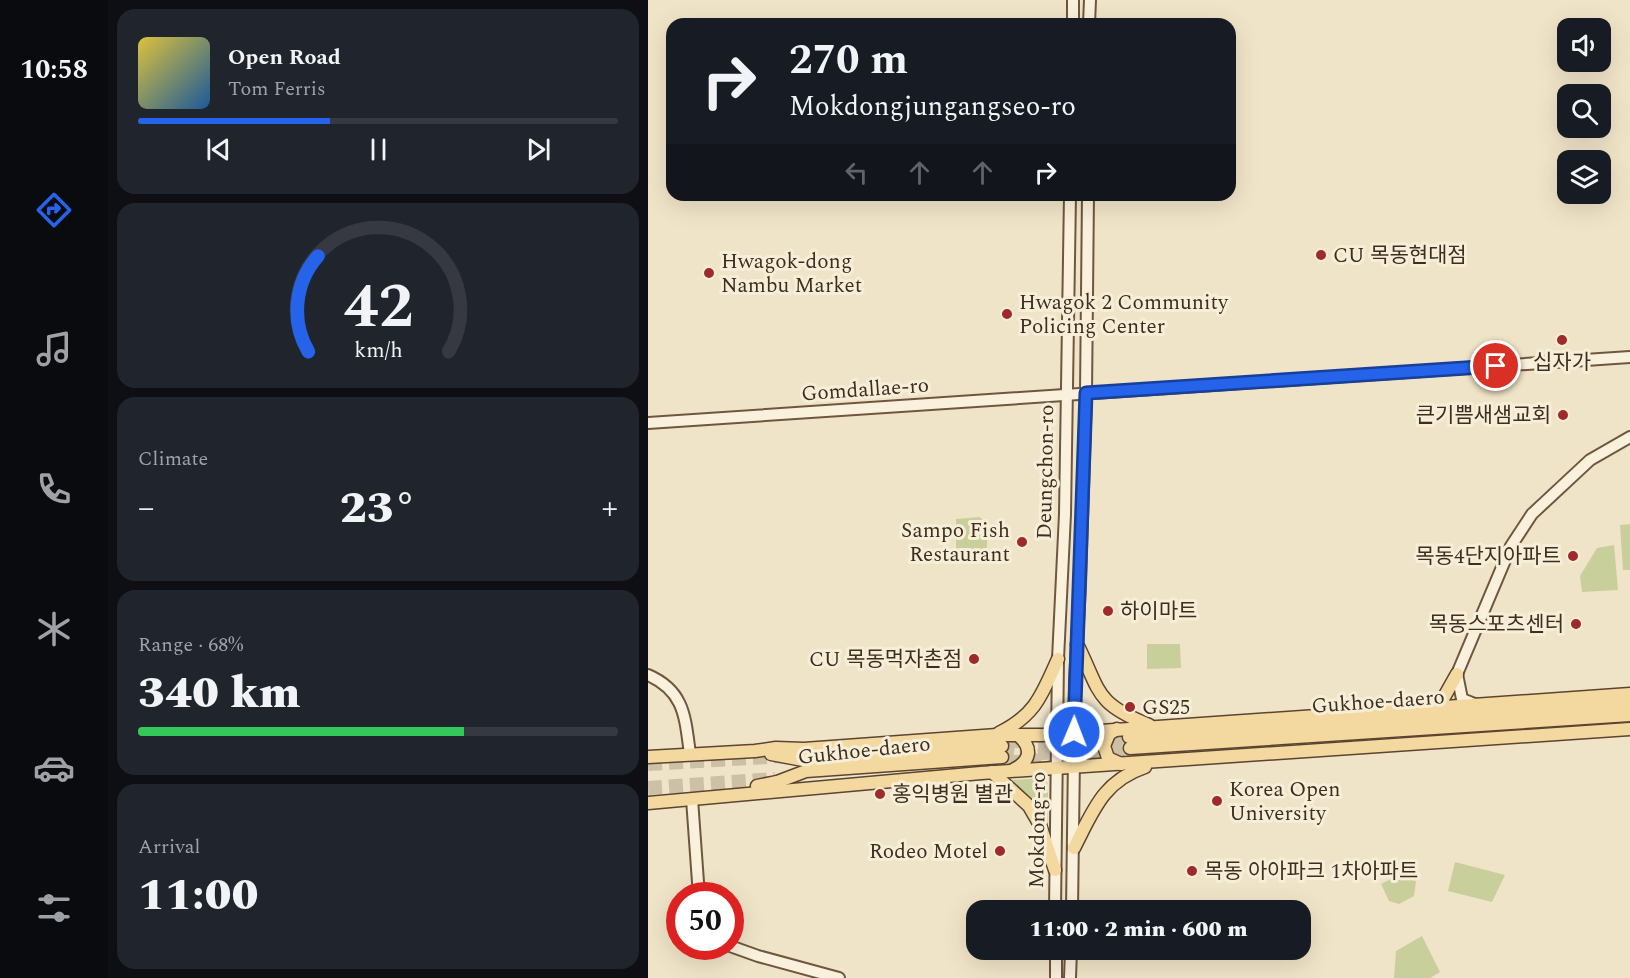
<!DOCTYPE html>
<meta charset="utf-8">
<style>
body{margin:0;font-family:Spectral,"Noto Sans KR",serif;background:#20242c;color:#f1f3f6;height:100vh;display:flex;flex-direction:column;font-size:22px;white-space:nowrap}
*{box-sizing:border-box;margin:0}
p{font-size:20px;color:#9ea1a6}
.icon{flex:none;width:33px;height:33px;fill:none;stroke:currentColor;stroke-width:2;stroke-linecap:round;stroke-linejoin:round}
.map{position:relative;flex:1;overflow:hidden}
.side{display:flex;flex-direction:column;gap:9px;padding:9px;background:#0d0f14;width:540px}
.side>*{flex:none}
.guide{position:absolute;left:18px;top:18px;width:570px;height:183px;border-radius:18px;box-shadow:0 6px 24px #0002;background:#171b24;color:#f1f3f6;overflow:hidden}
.controls{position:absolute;left:909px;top:18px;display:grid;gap:12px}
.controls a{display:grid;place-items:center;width:54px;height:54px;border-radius:12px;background:#171b24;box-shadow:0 6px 24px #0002;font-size:30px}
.speed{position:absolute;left:18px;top:882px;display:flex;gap:12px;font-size:30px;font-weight:700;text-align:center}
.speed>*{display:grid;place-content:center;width:78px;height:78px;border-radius:50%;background:#171b24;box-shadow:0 6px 24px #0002;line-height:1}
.speed .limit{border:9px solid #d22;background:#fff;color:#111}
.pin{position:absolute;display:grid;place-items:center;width:51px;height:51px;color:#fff;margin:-26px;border:3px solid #fff;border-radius:50%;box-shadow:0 2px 6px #0007}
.me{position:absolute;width:66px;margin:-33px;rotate:1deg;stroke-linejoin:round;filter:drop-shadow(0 0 4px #0008)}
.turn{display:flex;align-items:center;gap:21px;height:126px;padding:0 24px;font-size:27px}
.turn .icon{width:78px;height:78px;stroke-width:2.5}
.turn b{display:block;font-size:42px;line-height:51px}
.lanes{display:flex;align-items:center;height:57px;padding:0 24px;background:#0003;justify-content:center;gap:30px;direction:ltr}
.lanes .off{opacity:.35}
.big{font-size:45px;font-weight:800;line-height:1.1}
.side .card{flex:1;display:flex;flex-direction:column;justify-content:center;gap:9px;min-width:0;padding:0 21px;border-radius:18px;background:#20242c}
.side .dial{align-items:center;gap:0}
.dial svg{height:156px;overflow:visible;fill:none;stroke:#363941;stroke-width:7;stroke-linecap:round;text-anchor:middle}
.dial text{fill:#f1f3f6;stroke:none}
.song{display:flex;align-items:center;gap:18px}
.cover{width:72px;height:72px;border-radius:9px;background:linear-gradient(135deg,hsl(50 70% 55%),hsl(210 70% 35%))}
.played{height:6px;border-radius:3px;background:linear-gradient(90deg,#2563eb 40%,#363941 40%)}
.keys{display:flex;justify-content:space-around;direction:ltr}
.heat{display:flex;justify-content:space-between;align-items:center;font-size:33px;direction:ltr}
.charge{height:9px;border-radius:4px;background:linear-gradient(90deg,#34c759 68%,#363941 0)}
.trip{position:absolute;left:318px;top:900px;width:345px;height:60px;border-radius:18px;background:#171b24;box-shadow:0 6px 24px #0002;font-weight:800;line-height:60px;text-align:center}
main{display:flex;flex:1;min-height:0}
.menu{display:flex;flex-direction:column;width:108px;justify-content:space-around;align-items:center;background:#090b0e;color:#9ea1a6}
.menu .icon{width:42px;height:42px}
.menu .on{color:#2563eb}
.menu b{font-size:27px;color:#f1f3f6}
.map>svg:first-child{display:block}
.green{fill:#c9cf9b}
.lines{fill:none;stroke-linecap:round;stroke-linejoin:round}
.primary-tunnel{stroke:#ccc0a6;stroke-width:12;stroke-dasharray:12 6;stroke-linecap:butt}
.highway-tunnel{stroke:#ccc0a6;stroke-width:14;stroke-dasharray:14 7;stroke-linecap:butt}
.secondary-casing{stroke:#6f573f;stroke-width:14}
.primary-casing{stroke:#5b4430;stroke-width:15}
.secondary{stroke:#faf1dc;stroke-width:10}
.primary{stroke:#f3d9a0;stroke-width:12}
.route-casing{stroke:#184099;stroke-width:15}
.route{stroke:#2563eb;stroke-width:10}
.poi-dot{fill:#9e2a2b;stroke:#f7eed8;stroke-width:2}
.labels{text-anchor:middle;stroke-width:6;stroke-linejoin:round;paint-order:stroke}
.poi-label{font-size:21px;fill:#3d2e20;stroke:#f7eed8;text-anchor:start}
.street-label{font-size:21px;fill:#3d2e20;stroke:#f7eed8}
</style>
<main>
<nav class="menu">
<b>10:58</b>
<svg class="icon on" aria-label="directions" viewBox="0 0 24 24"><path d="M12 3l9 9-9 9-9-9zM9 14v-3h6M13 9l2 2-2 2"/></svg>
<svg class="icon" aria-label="music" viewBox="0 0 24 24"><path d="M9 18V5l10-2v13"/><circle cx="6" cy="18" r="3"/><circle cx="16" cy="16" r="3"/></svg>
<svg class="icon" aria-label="phone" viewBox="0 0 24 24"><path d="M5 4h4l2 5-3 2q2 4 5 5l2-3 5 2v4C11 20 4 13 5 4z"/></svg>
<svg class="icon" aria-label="climate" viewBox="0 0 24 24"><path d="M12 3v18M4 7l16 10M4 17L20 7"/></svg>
<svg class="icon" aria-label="car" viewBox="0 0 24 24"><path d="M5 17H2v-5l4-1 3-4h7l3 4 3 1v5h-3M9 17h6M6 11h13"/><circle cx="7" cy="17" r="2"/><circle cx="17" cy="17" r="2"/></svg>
<svg class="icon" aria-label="filters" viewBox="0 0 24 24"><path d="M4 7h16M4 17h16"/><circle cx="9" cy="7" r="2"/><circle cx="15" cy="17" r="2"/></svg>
</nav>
<section class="side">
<div class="card">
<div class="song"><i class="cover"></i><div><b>Open Road</b><p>Tom Ferris</p></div></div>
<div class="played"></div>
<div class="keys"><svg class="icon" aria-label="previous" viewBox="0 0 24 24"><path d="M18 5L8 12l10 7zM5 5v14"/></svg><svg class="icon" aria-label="pause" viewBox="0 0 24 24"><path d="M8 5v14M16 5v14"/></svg><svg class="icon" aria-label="next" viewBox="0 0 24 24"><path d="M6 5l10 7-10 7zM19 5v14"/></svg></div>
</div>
<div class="card dial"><svg viewBox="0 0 100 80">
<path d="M14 69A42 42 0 1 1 86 69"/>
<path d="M14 69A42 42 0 0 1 19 20" stroke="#2563eb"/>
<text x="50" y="56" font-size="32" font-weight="700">42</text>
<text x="50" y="72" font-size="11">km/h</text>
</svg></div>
<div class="card"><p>Climate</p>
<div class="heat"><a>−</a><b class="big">23°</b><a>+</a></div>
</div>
<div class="card"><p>Range · 68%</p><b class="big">340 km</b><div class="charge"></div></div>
<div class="card"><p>Arrival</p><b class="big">11:00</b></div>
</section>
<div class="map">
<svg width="982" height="978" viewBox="0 0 982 978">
<rect width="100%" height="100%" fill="#f0e4c8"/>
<!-- green -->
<g class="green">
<path d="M 332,517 L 340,527 L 338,562 L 308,561 L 308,519 Z"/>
<path d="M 982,524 L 982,570 L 975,570 L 972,525 Z"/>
<path d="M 966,545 L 970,590 L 934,592 L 932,576 L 949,548 Z"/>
<path d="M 499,644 L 532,644 L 533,668 L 499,669 Z"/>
<path d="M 471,734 L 477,734 L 478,755 L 471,756 L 463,750 L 464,740 Z"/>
<path d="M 397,778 L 400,784 L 400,827 L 397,827 L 364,785 L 363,780 Z"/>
<path d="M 807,862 L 857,875 L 844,902 L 800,891 Z"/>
<path d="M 749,876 L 768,881 L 766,896 L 751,904 L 741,901 L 733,884 Z"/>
<path d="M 774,936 L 792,972 L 782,978 L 746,978 L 748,951 Z"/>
</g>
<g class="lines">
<!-- primary-tunnel -->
<g class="primary-tunnel">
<path d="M 354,746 L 481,737"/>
<path d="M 354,757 L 482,748"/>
</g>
<!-- highway-tunnel -->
<g class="highway-tunnel">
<path d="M 340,743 L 384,740"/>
<path d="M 0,764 L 136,756"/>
<path d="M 337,764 L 659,742"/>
<path d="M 0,788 L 127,779"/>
</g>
<defs>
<g id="secondary">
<path d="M 425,24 L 425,0"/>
<path d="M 441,24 L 442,0"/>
<path d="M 0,423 L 982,357"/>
<path d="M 0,675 C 37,691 37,718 42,754"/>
<path d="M 829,705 L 814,699 L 809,674 L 863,546 L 884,514 L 942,460 L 982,437"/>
<path d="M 44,799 L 51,896"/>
<path d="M 407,910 L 410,659 L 417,514 L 422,195"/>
<path d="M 424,910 L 427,681 L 432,585 L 438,393 L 440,195"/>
<path d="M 82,946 L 110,956 L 191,978"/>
<path d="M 408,950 L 408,978"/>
<path d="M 422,978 L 423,950"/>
</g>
<g id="primary">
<path d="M 429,644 C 453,692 446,703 501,725"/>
<path d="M 791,706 L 809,674"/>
<path d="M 469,729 L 461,734 L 456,746 L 460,758 L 473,764"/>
<path d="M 351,733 C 388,715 394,694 410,659"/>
<path d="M 481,737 L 982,704"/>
<path d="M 482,748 L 982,715"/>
<path d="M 123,754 L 155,760 L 354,746"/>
<path d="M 0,757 L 107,751 L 128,748 L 156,749 L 349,735 L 395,735 L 982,694"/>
<path d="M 365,770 C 383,761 385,748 370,735"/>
<path d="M 344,772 L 381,806 L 392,825 L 407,870"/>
<path d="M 109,786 L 129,782 L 158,771 L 354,757"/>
<path d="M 0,803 L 333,773 L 982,729"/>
<path d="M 426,848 C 445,811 455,781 497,767"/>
</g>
</defs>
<!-- secondary casing -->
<use href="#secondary" class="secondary-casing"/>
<!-- primary casing -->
<use href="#primary" class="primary-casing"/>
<!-- secondary -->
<use href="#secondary" class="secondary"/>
<!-- primary -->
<use href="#primary" class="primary"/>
</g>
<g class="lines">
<defs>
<path id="route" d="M 426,732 L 438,393 L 848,366"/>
</defs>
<!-- route casing -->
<use href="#route" class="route-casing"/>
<!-- route -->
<use href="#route" class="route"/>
</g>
<!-- markers -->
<g class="poi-dot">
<circle cx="673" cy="255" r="6"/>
<circle cx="61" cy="273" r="6"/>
<circle cx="359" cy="314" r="6"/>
<circle cx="914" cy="340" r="6"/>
<circle cx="915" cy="415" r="6"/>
<circle cx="374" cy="542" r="6"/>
<circle cx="925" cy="556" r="6"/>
<circle cx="460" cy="611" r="6"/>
<circle cx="928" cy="624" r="6"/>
<circle cx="326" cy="659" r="6"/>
<circle cx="482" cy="707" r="6"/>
<circle cx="232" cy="794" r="6"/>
<circle cx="569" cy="801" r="6"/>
<circle cx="352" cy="851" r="6"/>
<circle cx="544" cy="871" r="6"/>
</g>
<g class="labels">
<!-- poi labels -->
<g class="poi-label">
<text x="685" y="262">CU 목동현대점</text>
<text x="73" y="268">Hwagok-dong<tspan x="73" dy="24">Nambu Market</tspan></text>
<text x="371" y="309">Hwagok 2 Community<tspan x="371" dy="24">Policing Center</tspan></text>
<text x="914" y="369" text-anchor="middle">십자가</text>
<text x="903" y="422" text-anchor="end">큰기쁨새샘교회</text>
<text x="362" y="537" text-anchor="end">Sampo Fish<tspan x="362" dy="24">Restaurant</tspan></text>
<text x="913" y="563" text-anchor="end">목동4단지아파트</text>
<text x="472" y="618">하이마트</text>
<text x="916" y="631" text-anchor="end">목동스포츠센터</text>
<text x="314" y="666" text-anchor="end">CU 목동먹자촌점</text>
<text x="494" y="714">GS25</text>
<text x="581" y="796">Korea Open<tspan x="581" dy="24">University</tspan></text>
<text x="244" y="801">홍익병원 별관</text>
<text x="340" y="858" text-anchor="end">Rodeo Motel</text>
<text x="556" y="878">목동 아아파크 1차아파트</text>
</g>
<!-- street labels -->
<g class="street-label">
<text transform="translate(217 389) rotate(-4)" y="7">Gomdallae-ro</text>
<text transform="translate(397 472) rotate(-89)" y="7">Deungchon-ro</text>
<text transform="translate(730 701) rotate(-4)" y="7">Gukhoe-daero</text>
<text transform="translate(216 750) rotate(-6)" y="7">Gukhoe-daero</text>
<text transform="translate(389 830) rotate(-89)" y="7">Mokdong-ro</text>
</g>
</g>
</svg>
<div class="controls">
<a><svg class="icon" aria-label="sound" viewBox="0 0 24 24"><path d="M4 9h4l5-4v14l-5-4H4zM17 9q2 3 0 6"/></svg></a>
<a><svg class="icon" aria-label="search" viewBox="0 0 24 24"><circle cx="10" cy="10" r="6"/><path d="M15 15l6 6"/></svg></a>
<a><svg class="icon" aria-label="layers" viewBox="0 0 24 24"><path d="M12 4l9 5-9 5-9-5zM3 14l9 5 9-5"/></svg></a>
</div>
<div class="speed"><div class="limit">50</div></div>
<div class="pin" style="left:848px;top:366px;background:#d93025"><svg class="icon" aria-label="arrive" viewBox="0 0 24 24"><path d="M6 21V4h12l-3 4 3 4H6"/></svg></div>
<svg class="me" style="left:426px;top:732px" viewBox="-20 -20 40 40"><circle r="17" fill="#2563eb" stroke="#fff" stroke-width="3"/><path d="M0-11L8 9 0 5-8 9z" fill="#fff"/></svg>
<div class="trip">11:00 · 2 min · 600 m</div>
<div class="guide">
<div class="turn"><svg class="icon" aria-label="right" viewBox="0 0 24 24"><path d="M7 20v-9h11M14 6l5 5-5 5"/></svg><div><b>270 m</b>Mokdongjungangseo-ro</div></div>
<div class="lanes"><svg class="icon off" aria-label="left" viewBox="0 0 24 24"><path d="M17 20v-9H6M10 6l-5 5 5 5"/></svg><svg class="icon off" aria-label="ahead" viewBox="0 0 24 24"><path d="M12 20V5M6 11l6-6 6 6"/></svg><svg class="icon off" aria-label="ahead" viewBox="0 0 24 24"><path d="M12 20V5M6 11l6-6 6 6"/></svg><svg class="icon" aria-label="right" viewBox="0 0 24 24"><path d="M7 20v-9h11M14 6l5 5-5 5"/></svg></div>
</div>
</div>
</main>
